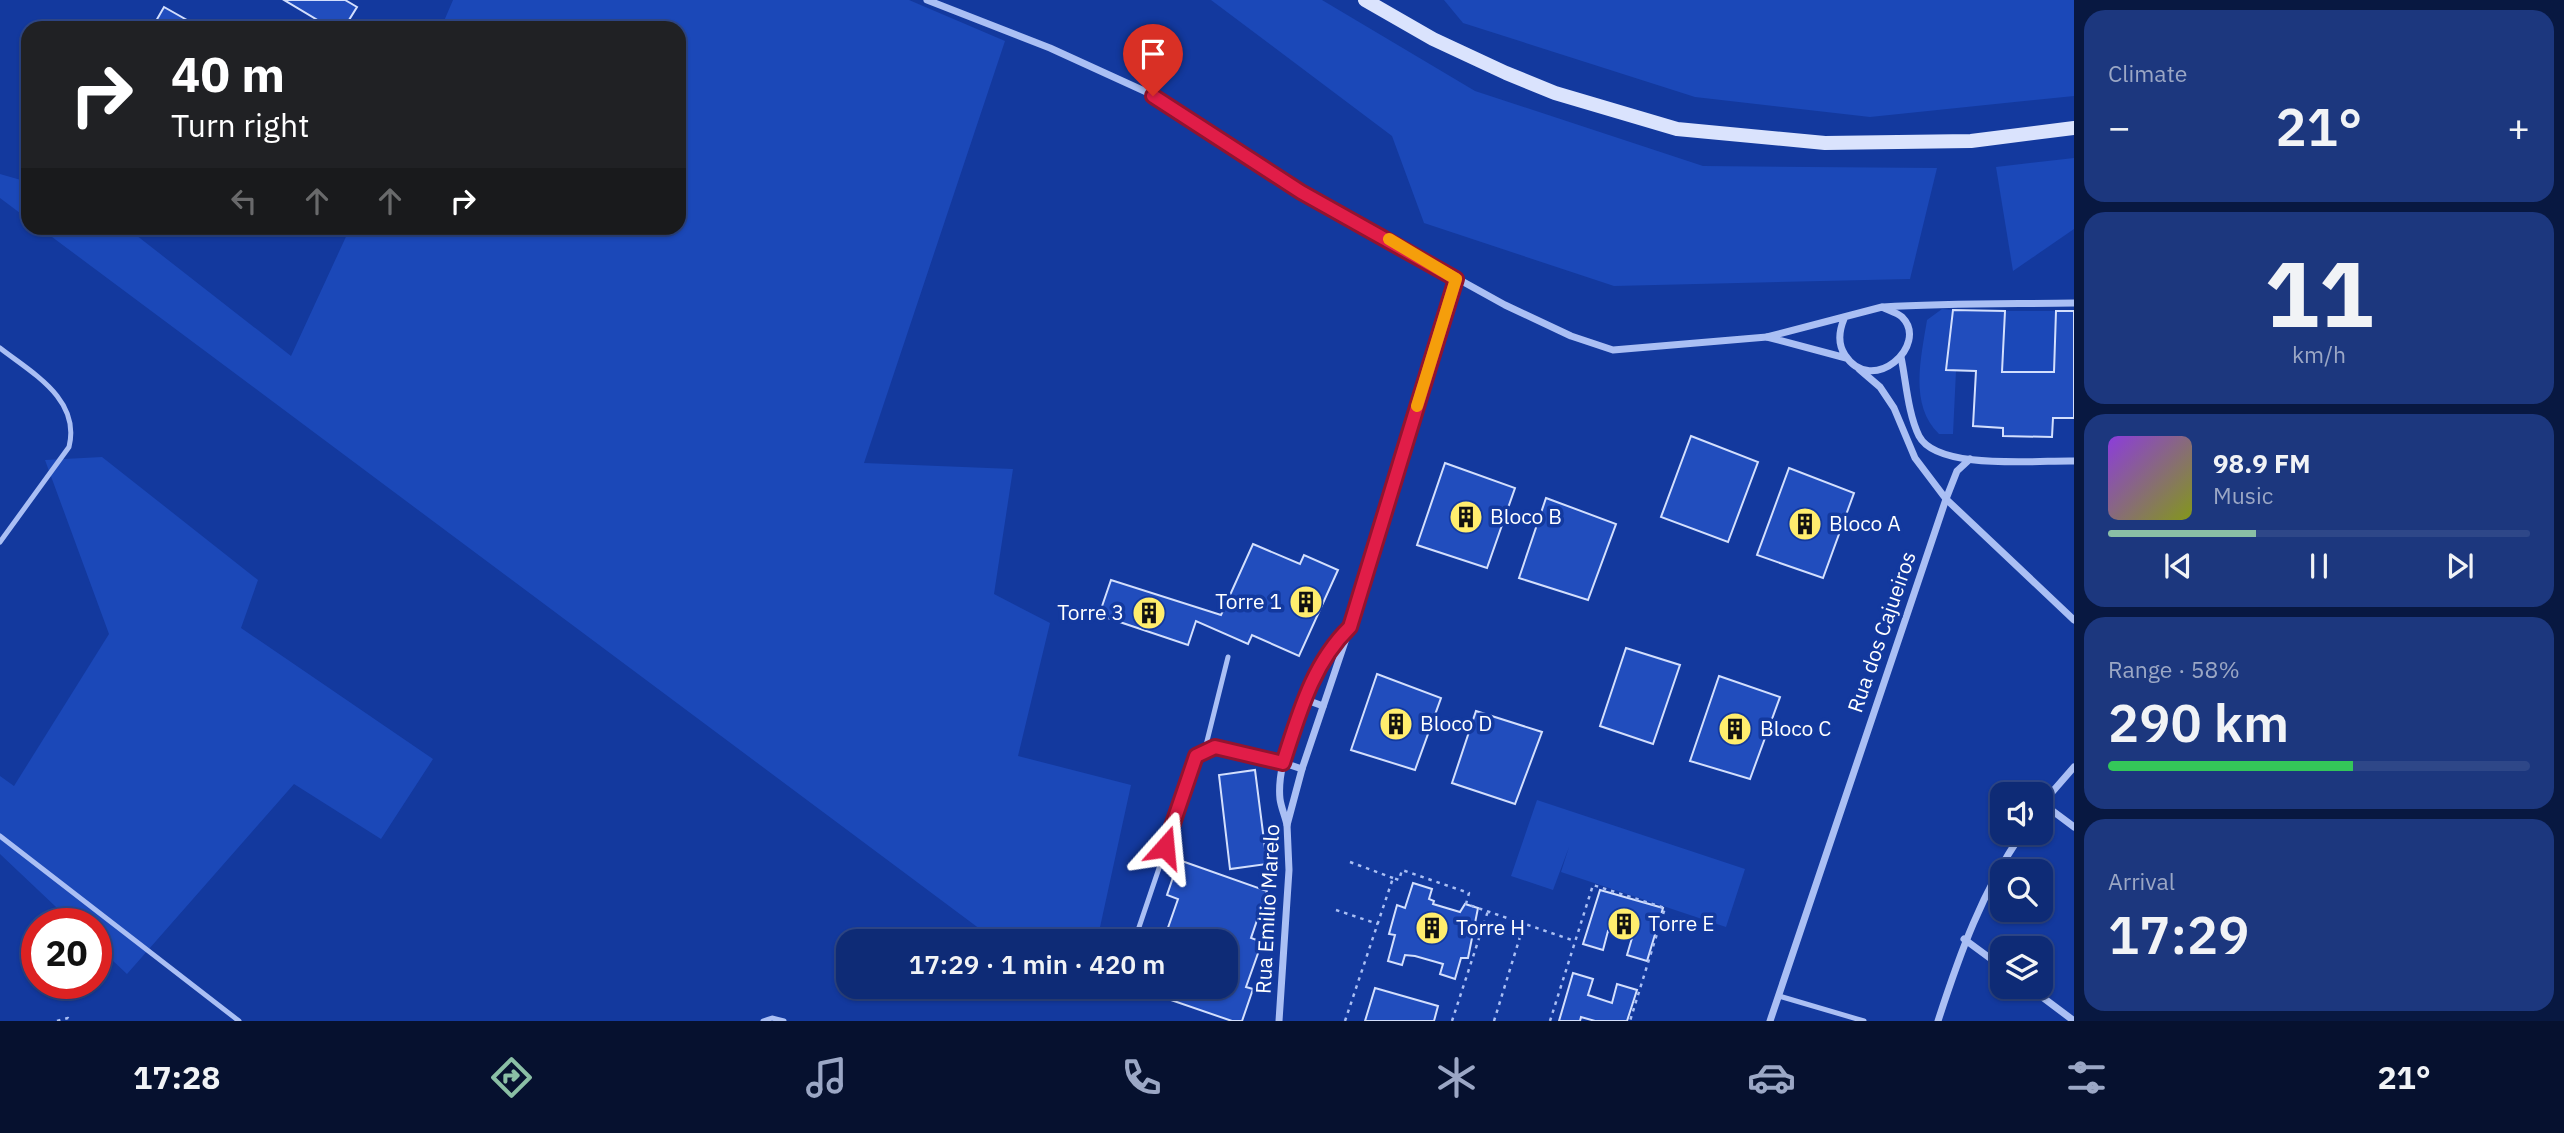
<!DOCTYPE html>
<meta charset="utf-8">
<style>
body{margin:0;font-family:"IBM Plex Sans",sans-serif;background:#1c377e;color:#f1f3f6;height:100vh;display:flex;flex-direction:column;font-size:26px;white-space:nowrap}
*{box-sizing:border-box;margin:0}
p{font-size:23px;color:#9ba7c5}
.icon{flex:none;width:38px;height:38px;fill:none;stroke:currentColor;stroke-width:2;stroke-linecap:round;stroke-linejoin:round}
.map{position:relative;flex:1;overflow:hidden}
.details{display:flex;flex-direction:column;gap:10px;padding:10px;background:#081841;width:490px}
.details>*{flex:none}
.guide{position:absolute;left:21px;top:21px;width:665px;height:214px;border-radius:21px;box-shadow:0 2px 5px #0004,0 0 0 2px #2e4788;background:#202124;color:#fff;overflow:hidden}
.controls{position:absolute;left:1990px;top:782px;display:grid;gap:14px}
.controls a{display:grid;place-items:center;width:63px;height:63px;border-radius:14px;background:#0e2b76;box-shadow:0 2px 5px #0004,0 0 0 2px #2e4788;font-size:35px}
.speed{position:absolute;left:21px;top:908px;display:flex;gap:14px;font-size:35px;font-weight:700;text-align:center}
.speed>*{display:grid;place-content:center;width:91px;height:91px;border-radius:50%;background:#0e2b76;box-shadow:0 2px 5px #0004,0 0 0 2px #2e4788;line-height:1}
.speed .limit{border:10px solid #d22;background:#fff;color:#111}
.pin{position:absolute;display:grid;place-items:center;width:60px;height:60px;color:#fff;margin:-72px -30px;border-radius:50% 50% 50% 0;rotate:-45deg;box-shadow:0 0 7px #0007}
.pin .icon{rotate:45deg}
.me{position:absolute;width:77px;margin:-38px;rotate:18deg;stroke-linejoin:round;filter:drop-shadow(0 0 5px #0008)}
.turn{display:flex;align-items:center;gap:24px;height:147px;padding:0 35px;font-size:32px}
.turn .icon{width:91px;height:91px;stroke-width:2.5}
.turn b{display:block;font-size:49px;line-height:60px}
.lanes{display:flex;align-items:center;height:66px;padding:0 35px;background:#0003;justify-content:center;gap:35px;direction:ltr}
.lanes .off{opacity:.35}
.big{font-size:52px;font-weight:600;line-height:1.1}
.details .tile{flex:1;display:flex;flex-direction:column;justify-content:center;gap:10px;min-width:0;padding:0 24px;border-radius:21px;background:#1c377e}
.details .dial{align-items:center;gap:0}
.dial b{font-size:91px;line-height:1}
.song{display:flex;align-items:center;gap:21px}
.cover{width:84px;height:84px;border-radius:10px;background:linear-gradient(135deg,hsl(270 70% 55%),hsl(70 70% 35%))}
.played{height:7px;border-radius:4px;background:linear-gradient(90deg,#8abfa5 35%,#2e4788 35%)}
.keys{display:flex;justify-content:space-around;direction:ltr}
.heat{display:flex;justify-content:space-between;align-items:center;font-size:38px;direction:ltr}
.charge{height:10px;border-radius:5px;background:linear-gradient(90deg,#34c759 58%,#2e4788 0)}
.trip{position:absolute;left:836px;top:929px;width:402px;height:70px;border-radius:21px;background:#0e2b76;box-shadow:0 2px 5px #0004,0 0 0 2px #2e4788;font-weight:600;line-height:70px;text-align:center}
.tab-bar{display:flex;height:112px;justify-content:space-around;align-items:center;background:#06112f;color:#9ba7c5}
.tab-bar .icon{width:49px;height:49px}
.tab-bar .on{color:#8abfa5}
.tab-bar b{font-size:32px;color:#f1f3f6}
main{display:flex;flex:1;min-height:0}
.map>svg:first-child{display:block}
.green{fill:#1b48b8}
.building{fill:#214dbd;stroke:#d3dffd;stroke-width:2}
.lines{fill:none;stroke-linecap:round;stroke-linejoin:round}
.path{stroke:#aabff4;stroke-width:2.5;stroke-dasharray:3.5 5;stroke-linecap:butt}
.lane{stroke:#aabff4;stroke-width:5}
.street{stroke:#aabff4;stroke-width:7}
.secondary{stroke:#dae3fd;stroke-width:14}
.route-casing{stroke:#92132f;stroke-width:18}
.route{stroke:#e11d48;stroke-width:12}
.slow{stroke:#f59e0b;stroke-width:12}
.labels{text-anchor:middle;stroke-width:7;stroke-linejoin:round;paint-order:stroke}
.poi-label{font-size:21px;fill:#fff;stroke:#13399e;text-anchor:start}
.street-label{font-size:21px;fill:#fff;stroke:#13399e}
</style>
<main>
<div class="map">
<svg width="2074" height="1021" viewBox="0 0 2074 1021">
<rect width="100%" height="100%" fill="#13399e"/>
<!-- green -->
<g class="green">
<path d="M 453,0 L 909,0 L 1005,41 L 864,463 L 1013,469 L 994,594 L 1050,623 L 1018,756 L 1131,785 L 1097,941 L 996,941 L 40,228 L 127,228 L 291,356 L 350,228 L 679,228 L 679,28 L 441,28 Z"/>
<path d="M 1211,0 L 1322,0 L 1475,91 L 1703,166 L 1937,168 L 1910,279 L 1614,286 L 1424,223 L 1392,136 Z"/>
<path d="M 1444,0 L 2074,0 L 2074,96 L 1870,117 L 1695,97 L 1463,23 Z"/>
<path d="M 2074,158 L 2074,229 L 2013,271 L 1996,167 Z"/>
<path d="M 0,174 L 28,182 L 28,219 L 0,198 Z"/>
<path d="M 1942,309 L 1953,310 L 1946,370 L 1956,371 L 1953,434 L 1939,434 C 1909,405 1921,358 1927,320 Z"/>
<path d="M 2005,311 L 2056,311 L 2054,372 L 2002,372 Z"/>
<path d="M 102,457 L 258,580 L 241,628 L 433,759 L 381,839 L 294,784 L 127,974 L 96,945 L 96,924 L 74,924 L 0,854 L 0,776 L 14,786 L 109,634 L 45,460 Z"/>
<path d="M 1537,800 L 1745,869 L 1726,927 L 1561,872 L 1569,847 L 1553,890 L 1511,876 Z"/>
</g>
<!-- building -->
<g class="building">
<path d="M 284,0 L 345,0 L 357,7 L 344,28 L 331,28 Z"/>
<path d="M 164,7 L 201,28 L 152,28 Z"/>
<path d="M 1953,310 L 2005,311 L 2002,372 L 2054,372 L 2056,311 L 2074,311 L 2074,418 L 2053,418 L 2052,437 L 2003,436 L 2003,428 L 1973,426 L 1976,371 L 1946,370 Z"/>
<path d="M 1691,436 L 1758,462 L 1728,542 L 1661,517 Z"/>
<path d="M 1445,463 L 1515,488 L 1487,568 L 1417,545 Z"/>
<path d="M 1789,468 L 1854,493 L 1823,578 L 1757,555 Z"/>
<path d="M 1546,498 L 1616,524 L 1588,600 L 1519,578 Z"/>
<path d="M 1253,544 L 1300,564 L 1304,555 L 1338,570 L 1299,656 L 1252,635 L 1248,644 L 1196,621 L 1188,645 L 1099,615 L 1111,580 L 1221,615 Z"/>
<path d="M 1626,648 L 1680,665 L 1653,744 L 1600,726 Z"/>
<path d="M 1377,674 L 1441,698 L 1415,770 L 1351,750 Z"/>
<path d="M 1719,676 L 1780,697 L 1750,779 L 1690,761 Z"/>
<path d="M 1476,711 L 1542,732 L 1515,804 L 1452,783 Z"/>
<path d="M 1255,770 L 1267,864 L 1230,869 L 1219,775 Z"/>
<path d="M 1179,860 L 1267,891 L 1251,938 L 1262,942 L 1246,987 L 1253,989 L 1242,1021 L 1232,1021 L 1139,989 L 1227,987 L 1227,942 L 1163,942 L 1178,899 L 1167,895 Z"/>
<path d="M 1413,883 L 1432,889 L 1429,899 L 1434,901 L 1433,904 L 1460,912 L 1465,904 L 1478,908 L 1468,958 L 1461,958 L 1455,979 L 1440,974 L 1443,964 L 1415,956 L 1405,955 L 1402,965 L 1388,961 L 1395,935 L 1389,934 L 1397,905 L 1405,908 Z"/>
<path d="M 1600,890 L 1663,908 L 1647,961 L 1627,955 L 1632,938 L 1608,931 L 1603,950 L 1583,944 Z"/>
<path d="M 1573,973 L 1593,979 L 1588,995 L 1612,1003 L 1617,984 L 1637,990 L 1627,1021 L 1595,1021 L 1581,1017 L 1580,1021 L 1559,1021 Z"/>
<path d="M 1375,988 L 1438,1006 L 1434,1021 L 1365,1021 Z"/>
</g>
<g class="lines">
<!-- path -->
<g class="path">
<path d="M 1350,862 L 1393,878"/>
<path d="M 1336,910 L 1378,924"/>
<path d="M 57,1021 L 68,1018 L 71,1021"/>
<path d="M 1345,1021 L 1393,878 L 1399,880 L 1402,870 L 1469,893 L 1466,904 L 1575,941"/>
<path d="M 1452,1021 L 1488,911"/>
<path d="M 1494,1021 L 1524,924"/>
<path d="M 1550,1021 L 1593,885 L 1665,908 L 1630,1021"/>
</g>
<!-- lane -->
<g class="lane">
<path d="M 0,348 C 32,373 81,399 69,447 L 0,542"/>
<path d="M 1205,749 L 1228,657"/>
<path d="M 0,836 L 239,1021"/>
<path d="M 1134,942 L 1197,756 L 1215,747 L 1284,763"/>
<path d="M 1779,996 L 1864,1021"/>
<path d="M 763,1021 L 772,1018 L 784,1021"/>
</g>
<!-- street -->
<g class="street">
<path d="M 927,0 L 1050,48 L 1153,95 L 1301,192 L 1505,305 L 1571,336 L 1613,350 L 1767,337"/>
<path d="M 1883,307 C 1947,303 2010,304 2074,303"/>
<path d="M 1844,319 C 1839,331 1837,343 1845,355 C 1872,397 1930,345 1902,317 C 1898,313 1888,310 1882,307 L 1767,337 L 1846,358"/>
<path d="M 1901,357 C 1906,381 1908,414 1919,436 C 1937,471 2039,460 2074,461"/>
<path d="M 1859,369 L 1880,387 L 1894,408 L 1915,458 L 1946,499 L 2074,620"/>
<path d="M 1304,699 L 1323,706"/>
<path d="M 1284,763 L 1302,769"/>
<path d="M 2042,803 L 2074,827"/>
<path d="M 2040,806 L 2074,767"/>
<path d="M 1287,825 C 1285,816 1281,807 1280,799 C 1275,755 1316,660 1347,630"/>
<path d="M 1964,939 L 2002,967"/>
<path d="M 2029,987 L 2074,1021"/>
<path d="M 1279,1021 L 1289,870 L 1287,825 L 1302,769 L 1350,627 L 1456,279"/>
<path d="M 1770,1021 L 1946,499 L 1957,471 L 1970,459"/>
<path d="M 1938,1021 C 1960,953 1982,892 2022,833"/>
</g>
<!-- secondary -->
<path class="secondary" d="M 1365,0 L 1433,39 L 1506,73 L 1555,93 L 1677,129 L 1825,143 L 1971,141 L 2074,128"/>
</g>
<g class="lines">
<defs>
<path id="route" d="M 1153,96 L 1301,192 L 1456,279 L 1350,627 C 1312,664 1299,714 1283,763 L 1215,747 L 1196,756 L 1165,847"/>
</defs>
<!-- route casing -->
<use href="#route" class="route-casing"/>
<!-- route -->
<use href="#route" class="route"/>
<!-- slow -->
<path class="slow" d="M 1389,239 L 1456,279 L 1417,406"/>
</g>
<!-- icons -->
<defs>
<symbol id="building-disc" viewBox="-11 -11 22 22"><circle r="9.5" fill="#ffed6d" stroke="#13399e"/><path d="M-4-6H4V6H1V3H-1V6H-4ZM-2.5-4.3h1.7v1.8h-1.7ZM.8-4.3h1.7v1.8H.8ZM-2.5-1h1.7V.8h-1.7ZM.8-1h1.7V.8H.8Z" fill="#111"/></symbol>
</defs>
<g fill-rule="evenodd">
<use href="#building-disc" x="1447" y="498" width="38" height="38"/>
<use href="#building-disc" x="1786" y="505" width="38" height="38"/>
<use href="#building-disc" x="1287" y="583" width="38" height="38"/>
<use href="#building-disc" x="1130" y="594" width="38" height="38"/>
<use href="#building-disc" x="1377" y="705" width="38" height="38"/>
<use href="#building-disc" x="1716" y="710" width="38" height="38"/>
<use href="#building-disc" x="1605" y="905" width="38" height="38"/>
<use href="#building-disc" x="1413" y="909" width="38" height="38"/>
</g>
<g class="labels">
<!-- poi labels -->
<g class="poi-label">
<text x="1490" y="524">Bloco B</text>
<text x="1829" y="531">Bloco A</text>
<text x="1282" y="609" text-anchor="end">Torre 1</text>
<text x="1124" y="620" text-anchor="end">Torre 3</text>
<text x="1420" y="731">Bloco D</text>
<text x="1760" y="736">Bloco C</text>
<text x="1648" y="931">Torre E</text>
<text x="1456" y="935">Torre H</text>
</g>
<!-- street labels -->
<g class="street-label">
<text transform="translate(1882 632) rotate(-71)" y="7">Rua dos Cajueiros</text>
<text transform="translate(1268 909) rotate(-87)" y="7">Rua Emilio Marelo</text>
</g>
</g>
</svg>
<div class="controls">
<a><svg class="icon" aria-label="sound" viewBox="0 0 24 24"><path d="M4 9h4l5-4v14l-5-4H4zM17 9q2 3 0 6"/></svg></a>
<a><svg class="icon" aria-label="search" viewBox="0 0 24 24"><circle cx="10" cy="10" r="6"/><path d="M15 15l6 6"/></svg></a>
<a><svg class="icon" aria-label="layers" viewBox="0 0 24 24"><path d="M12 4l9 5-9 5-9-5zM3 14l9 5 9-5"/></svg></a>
</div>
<div class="speed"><div class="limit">20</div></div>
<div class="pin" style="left:1153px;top:96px;background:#d93025"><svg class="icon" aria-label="arrive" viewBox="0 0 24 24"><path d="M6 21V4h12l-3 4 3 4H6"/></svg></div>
<svg class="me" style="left:1165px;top:847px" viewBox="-20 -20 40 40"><path d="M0-17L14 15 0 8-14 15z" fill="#e11d48" stroke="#fff" stroke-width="4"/></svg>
<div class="trip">17:29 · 1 min · 420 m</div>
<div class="guide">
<div class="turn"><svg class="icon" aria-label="right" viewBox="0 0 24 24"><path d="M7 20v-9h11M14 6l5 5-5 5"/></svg><div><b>40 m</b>Turn right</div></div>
<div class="lanes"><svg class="icon off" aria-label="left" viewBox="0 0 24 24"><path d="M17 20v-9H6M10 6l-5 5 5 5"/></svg><svg class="icon off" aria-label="ahead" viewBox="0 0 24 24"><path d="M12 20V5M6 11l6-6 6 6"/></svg><svg class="icon off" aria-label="ahead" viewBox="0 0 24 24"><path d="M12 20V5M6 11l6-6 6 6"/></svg><svg class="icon" aria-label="right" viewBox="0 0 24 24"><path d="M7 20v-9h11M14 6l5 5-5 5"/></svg></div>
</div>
</div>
<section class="details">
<div class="tile"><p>Climate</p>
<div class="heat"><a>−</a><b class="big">21°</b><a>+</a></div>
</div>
<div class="tile dial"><b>11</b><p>km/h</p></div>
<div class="tile">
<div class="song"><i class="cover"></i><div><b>98.9 FM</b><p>Music</p></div></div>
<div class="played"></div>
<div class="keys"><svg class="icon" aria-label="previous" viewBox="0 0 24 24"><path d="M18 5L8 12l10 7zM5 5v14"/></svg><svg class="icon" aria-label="pause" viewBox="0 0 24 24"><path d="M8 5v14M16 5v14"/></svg><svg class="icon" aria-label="next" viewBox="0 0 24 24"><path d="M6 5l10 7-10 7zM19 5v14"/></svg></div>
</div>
<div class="tile"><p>Range · 58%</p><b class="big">290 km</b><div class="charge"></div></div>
<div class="tile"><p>Arrival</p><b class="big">17:29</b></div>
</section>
</main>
<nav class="tab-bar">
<b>17:28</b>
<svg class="icon on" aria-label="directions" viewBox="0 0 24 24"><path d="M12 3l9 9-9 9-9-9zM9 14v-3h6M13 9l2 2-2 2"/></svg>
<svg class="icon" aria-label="music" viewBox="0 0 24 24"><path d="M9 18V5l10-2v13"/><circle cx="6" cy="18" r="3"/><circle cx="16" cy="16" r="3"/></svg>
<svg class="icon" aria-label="phone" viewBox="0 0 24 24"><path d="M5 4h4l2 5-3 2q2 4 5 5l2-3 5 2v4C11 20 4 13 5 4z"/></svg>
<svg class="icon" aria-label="climate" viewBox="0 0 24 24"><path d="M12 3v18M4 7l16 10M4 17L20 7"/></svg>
<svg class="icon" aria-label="car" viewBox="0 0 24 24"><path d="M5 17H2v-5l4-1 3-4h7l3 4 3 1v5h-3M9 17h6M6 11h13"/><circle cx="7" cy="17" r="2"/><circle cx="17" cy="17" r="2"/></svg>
<svg class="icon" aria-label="filters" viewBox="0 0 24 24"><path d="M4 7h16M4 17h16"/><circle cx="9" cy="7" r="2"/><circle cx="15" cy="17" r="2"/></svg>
<b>21°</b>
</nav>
